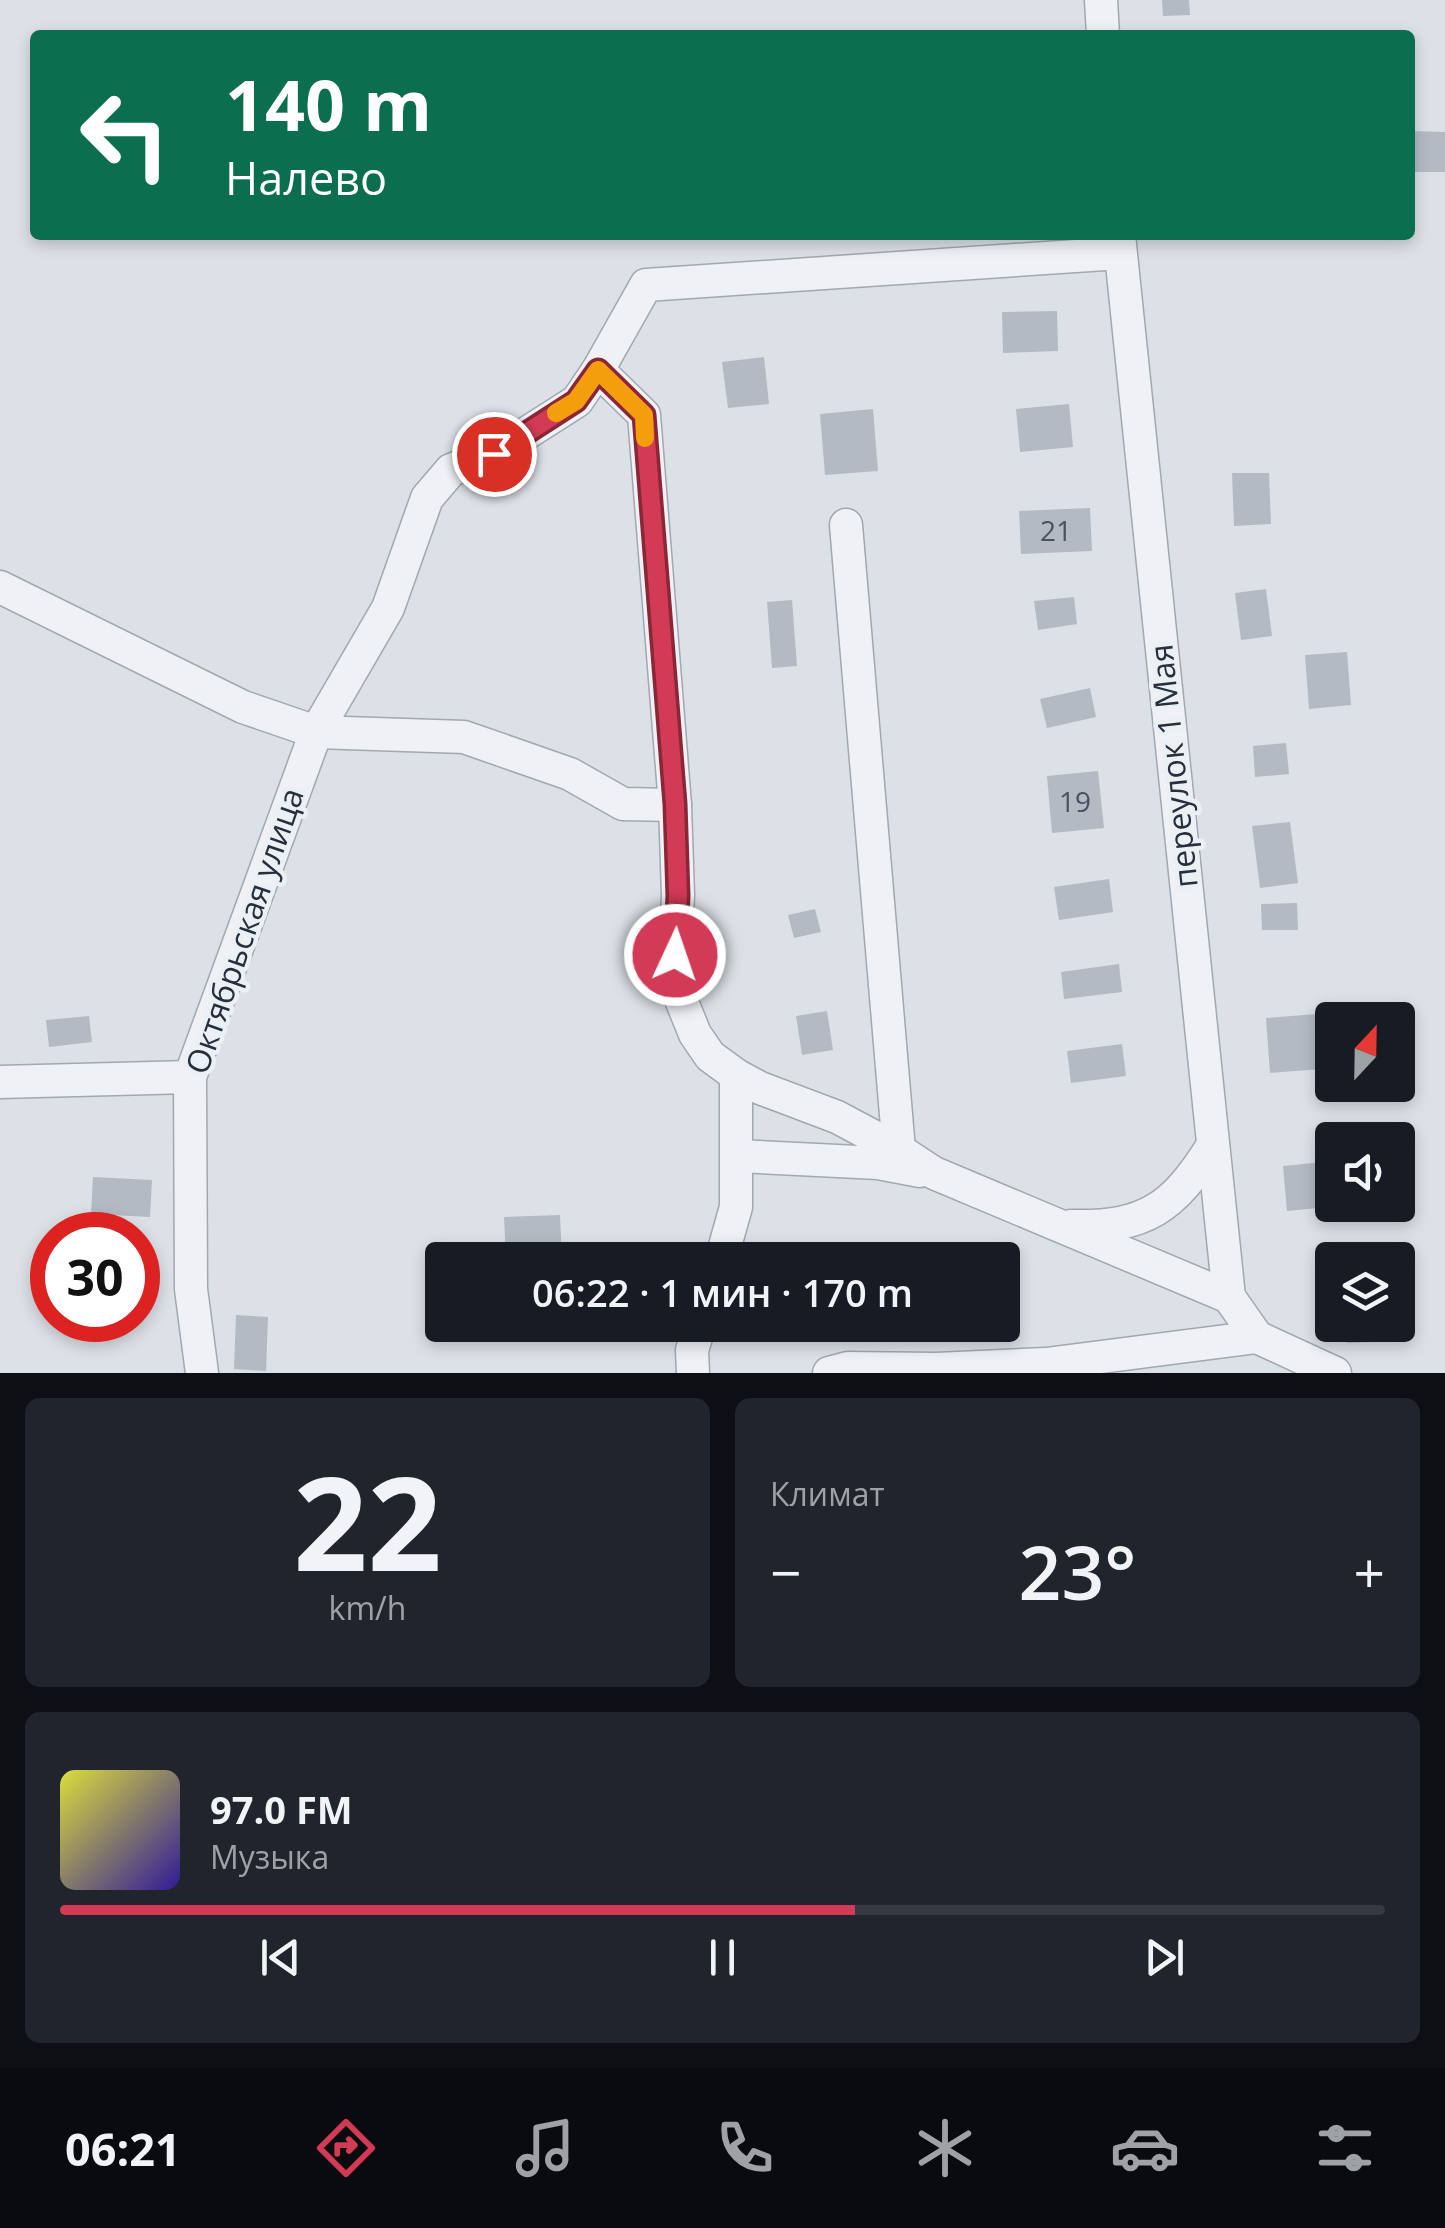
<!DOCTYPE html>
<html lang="ru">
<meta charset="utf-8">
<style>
body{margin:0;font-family:"Open Sans",sans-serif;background:#20242c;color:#f1f3f6;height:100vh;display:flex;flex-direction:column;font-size:38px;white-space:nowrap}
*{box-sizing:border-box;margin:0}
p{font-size:32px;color:#9ea1a6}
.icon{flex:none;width:55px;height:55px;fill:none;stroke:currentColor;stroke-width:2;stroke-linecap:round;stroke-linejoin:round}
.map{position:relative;height:1373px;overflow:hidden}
.details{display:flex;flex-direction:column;gap:25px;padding:25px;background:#0d0f14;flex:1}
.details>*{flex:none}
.top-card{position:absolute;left:30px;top:30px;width:1385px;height:210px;border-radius:10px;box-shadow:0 5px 15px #0003;background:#0b6e4f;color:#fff;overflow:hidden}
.needle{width:65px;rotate:22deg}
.fabs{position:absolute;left:1315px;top:1002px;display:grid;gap:20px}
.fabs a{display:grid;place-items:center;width:100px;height:100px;border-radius:10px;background:#171b24;box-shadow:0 5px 15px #0003;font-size:50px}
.speed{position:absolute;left:30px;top:1212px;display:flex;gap:20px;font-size:50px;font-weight:700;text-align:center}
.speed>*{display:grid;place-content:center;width:130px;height:130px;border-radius:50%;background:#171b24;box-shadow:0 5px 15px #0003;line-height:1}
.speed .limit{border:15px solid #d22;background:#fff;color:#111}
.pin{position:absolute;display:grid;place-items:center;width:85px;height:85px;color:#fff;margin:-42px;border:5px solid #fff;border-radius:50%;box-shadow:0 2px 10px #0007}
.me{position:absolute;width:110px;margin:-55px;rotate:3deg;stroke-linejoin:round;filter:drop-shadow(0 0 8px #0008)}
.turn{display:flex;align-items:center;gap:35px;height:210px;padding:0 30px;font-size:45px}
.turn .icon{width:130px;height:130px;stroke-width:2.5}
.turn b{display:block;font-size:70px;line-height:85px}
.big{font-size:75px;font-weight:600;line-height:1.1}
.details .tile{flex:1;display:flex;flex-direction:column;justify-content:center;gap:15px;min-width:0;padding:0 35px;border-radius:15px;background:#20242c}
.details .dial{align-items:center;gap:0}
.dial b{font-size:130px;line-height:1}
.song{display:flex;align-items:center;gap:30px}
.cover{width:120px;height:120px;border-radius:15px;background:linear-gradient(135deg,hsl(60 70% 55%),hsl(250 70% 35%))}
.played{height:10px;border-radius:5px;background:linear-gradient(90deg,#d33a56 60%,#363941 60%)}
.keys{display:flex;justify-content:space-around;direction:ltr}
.heat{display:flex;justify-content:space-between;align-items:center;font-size:55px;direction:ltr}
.details .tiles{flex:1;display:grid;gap:25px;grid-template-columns:1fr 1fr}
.tile:last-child{grid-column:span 2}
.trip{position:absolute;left:425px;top:1242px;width:595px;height:100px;border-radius:10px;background:#171b24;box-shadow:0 5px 15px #0003;font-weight:600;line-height:100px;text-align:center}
.tab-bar{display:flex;height:160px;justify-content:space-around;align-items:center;background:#090b0e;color:#9ea1a6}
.tab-bar .icon{width:70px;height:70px}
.tab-bar .current{color:#d33a56}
.tab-bar b{font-size:45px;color:#f1f3f6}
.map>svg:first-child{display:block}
.building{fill:#b3bac4}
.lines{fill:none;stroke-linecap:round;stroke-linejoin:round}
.minor-casing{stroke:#a1a8b1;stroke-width:35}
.minor{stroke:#eff1f5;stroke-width:32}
.route-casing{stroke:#892638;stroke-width:25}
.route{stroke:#d33a56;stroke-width:18}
.slow{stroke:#f59e0b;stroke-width:18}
.labels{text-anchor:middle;stroke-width:9;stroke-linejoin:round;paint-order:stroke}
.number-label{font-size:28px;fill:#485260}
.street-label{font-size:32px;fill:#252f3e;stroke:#ebf0f5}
</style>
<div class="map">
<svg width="1445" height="1373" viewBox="0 0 1445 1373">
<rect width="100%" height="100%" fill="#dce1e7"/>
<!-- building -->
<g class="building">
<path d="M 1162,0 L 1189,0 L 1190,15 L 1163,16 Z"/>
<path d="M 1410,131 L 1445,132 L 1445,172 L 1410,172 Z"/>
<path d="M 1057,311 L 1058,351 L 1003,353 L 1002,312 Z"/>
<path d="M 764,357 L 769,404 L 728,408 L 722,362 Z"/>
<path d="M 1069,404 L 1073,447 L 1020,452 L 1016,409 Z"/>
<path d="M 873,409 L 878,471 L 825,475 L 820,414 Z"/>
<path d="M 1232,473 L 1269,473 L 1271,524 L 1234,526 Z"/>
<path d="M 1090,508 L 1092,551 L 1021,554 L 1019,511 Z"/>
<path d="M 1266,589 L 1272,636 L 1241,640 L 1235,593 Z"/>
<path d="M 1074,597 L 1077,624 L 1038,630 L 1034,601 Z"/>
<path d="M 792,600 L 797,666 L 772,668 L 767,602 Z"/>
<path d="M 1347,652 L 1351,705 L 1309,709 L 1305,655 Z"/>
<path d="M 1090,688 L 1096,717 L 1047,728 L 1040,699 Z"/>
<path d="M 1286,743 L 1289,774 L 1255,777 L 1253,746 Z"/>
<path d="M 1098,771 L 1104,828 L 1052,833 L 1047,776 Z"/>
<path d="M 1290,822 L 1298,883 L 1260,888 L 1252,826 Z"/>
<path d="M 1109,879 L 1113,912 L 1059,920 L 1054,887 Z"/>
<path d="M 1297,903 L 1298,930 L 1262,930 L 1261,904 Z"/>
<path d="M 815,909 L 821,932 L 794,938 L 788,915 Z"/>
<path d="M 1119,964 L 1122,992 L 1064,999 L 1061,972 Z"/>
<path d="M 827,1011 L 833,1050 L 802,1055 L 796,1016 Z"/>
<path d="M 1316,1014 L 1321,1069 L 1270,1073 L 1266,1018 Z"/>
<path d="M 89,1016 L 92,1042 L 49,1047 L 46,1020 Z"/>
<path d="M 1122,1044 L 1126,1076 L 1071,1083 L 1067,1051 Z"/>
<path d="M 1324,1162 L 1328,1207 L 1287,1211 L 1283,1166 Z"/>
<path d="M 93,1177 L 152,1180 L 150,1217 L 91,1214 Z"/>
<path d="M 560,1215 L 562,1260 L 506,1260 L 504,1217 Z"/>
<path d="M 236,1315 L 268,1317 L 266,1371 L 234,1369 Z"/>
<path d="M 1346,1325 L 1399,1325 L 1400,1341 L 1347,1343 Z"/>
</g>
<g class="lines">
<defs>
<g id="minor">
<path d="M 1101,0 L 1103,35"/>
<path d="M 1119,235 L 1229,1297"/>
<path d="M 598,370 L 644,415 L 675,805 L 678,895 L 675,955 L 680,997 L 695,1034 L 710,1056 L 736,1075 L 760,1088 L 837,1117 L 899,1150 L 934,1173 L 1229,1297 L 1257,1337 L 1335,1373"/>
<path d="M 846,525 L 899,1150"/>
<path d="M 0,587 L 243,707 L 316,732 L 464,737 L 570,774 L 623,804 L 675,805"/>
<path d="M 0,1082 L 190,1077"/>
<path d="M 738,1156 L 878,1163 L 920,1171"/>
<path d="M 1071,1226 C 1147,1228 1174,1207 1213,1145"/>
<path d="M 721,1260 L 736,1207 L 736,1075"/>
<path d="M 202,1373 L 191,1289 L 190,1077 L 316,732 L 388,608 L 427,498 L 451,470 L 494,454 L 577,401 L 598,370 L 646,285 L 1120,253"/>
<path d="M 693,1373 L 692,1350 L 700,1325"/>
<path d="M 829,1373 L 848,1368 L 936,1369 L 1046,1364 L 1257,1337"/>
</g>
</defs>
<!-- minor casing -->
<use href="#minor" class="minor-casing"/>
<!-- minor -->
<use href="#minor" class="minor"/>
</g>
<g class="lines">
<defs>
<path id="route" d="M 494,454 L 576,401 L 598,370 L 644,415 L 675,804 L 678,896 L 675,955"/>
</defs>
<!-- route casing -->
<use href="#route" class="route-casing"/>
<!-- route -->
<use href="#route" class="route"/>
<!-- slow -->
<path class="slow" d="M 556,413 L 576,401 L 598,370 L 644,415 L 645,438"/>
</g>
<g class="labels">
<!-- number labels -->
<g class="number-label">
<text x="1056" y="541">21</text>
<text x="1075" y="812">19</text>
</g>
<!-- street labels -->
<g class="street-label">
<text transform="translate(1174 766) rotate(-96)" y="11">переулок 1 Мая</text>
<text transform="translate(245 931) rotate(-71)" y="11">Октябрьская улица</text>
</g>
</g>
</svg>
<div class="fabs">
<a><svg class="needle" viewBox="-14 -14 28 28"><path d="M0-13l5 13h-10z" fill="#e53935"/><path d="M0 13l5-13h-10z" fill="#9ea1a6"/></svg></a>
<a><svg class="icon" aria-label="sound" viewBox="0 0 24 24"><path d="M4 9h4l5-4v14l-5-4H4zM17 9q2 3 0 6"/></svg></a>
<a><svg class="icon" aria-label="layers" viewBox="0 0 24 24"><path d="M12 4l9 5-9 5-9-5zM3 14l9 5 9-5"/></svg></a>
</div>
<div class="speed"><div class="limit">30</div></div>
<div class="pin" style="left:494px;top:454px;background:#d93025"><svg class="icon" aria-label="arrive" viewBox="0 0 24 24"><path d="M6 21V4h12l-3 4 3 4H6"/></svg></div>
<svg class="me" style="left:675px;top:955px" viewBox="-20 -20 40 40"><circle r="17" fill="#d33a56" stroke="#fff" stroke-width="3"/><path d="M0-11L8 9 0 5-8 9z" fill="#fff"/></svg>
<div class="trip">06:22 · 1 мин · 170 m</div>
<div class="top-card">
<div class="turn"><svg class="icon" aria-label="left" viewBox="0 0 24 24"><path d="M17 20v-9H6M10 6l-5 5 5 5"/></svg><div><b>140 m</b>Налево</div></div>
</div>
</div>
<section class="details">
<div class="tiles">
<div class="tile dial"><b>22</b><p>km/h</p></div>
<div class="tile"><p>Климат</p>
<div class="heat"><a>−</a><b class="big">23°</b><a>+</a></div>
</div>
<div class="tile">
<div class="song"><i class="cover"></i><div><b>97.0 FM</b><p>Музыка</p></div></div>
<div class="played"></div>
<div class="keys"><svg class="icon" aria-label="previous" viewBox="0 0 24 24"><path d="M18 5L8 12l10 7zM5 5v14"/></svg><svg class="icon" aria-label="pause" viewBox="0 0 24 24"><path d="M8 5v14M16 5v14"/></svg><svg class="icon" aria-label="next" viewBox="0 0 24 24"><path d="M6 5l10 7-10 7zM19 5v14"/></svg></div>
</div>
</div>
</section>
<nav class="tab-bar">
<b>06:21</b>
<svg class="icon current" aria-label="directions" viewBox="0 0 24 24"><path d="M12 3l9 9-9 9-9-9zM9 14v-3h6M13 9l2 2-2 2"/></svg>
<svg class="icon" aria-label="music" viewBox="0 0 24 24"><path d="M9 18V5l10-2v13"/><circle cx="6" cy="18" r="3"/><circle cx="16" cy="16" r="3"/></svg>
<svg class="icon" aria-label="phone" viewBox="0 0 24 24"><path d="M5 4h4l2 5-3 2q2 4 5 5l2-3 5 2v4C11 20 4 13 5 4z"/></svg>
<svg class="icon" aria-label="climate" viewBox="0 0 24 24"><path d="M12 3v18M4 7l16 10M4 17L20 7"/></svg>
<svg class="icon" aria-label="car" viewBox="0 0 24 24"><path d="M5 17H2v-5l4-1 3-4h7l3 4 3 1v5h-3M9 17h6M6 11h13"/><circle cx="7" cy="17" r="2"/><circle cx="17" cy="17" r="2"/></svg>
<svg class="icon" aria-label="filters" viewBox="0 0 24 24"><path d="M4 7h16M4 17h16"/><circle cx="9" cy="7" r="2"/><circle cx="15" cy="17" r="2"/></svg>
</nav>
